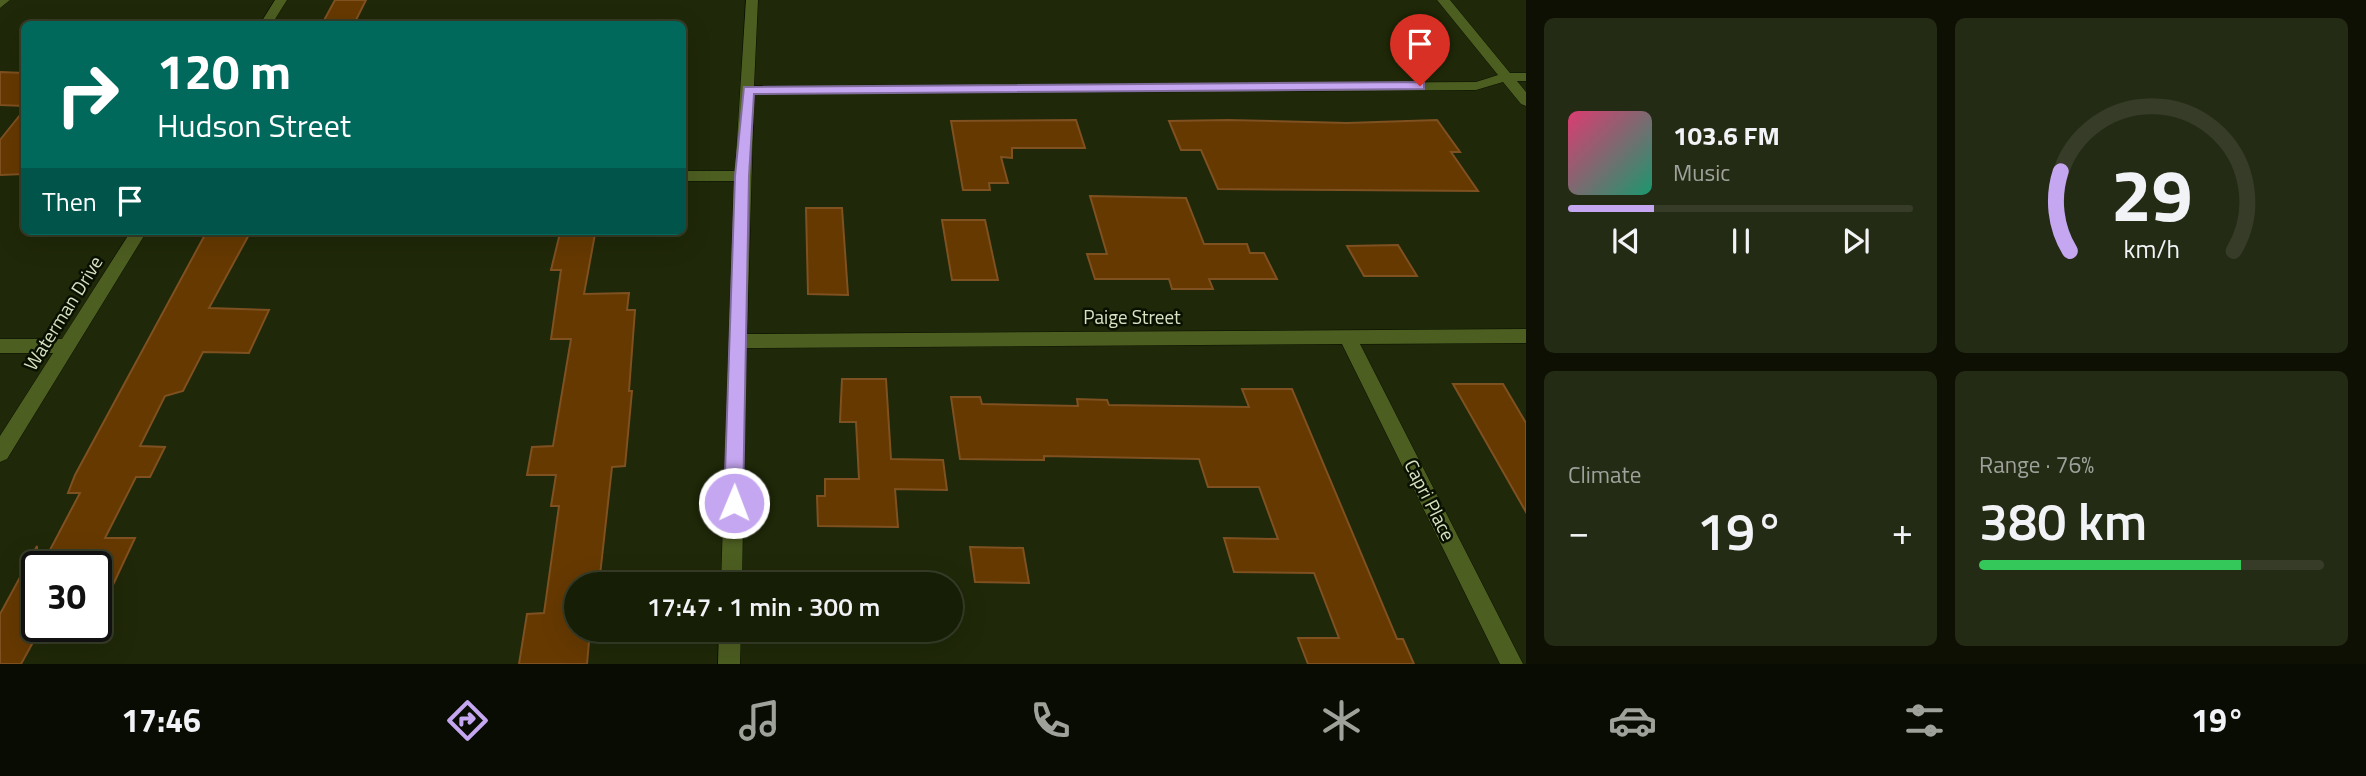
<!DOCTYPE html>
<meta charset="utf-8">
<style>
body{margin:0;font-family:"Titillium Web",sans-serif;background:#242b14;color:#f1f3f6;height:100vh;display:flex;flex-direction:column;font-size:26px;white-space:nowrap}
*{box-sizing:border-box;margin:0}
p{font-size:23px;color:#9ea29b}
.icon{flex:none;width:38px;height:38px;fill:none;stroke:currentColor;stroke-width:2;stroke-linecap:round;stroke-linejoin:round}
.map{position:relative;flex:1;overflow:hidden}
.side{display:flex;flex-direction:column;gap:18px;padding:18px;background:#0d1003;width:840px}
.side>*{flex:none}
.banner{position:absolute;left:21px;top:21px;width:665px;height:214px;border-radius:10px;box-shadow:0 7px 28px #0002,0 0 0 2px #363c28;background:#00695c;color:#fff;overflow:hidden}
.speed{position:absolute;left:21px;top:551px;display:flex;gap:14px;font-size:35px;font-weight:700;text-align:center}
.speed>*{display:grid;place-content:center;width:91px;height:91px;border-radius:50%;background:#171e06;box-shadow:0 7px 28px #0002,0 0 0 2px #363c28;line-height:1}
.speed .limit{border:4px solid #111;border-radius:10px;background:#fff;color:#111}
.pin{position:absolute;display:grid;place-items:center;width:60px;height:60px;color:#fff;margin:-72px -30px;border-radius:50% 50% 50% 0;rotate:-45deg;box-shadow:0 0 7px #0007}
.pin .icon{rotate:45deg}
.me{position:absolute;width:77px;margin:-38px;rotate:1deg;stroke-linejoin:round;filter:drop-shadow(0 0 5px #0008)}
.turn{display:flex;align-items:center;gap:24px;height:147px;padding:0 21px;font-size:32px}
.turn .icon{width:91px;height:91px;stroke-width:2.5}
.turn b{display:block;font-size:49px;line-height:60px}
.then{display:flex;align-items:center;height:66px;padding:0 21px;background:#0003;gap:14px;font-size:26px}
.big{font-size:52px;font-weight:600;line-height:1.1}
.side .card{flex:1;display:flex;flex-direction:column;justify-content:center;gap:10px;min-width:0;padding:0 24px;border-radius:10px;background:#242b14}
.side .dial{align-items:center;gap:0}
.dial svg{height:182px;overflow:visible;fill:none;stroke:#363c28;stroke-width:7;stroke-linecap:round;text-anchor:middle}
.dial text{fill:#f1f3f6;stroke:none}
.song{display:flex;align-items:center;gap:21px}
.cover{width:84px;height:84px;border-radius:10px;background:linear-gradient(135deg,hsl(340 70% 55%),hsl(160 70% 35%))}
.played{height:7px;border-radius:4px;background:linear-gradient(90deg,#c5a6f0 25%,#363c28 25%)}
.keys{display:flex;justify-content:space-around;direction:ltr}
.heat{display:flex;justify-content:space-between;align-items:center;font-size:38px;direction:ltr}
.charge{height:10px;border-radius:5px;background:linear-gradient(90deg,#34c759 76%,#363c28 0)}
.side .tiles{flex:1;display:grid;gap:18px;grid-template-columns:repeat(2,1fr)}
.trip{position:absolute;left:564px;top:572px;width:399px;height:70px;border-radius:35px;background:#171e06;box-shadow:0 7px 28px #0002,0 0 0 2px #363c28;font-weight:600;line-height:70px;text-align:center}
.tabs{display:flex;height:112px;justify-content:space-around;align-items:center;background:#090c02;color:#9ea29b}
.tabs .icon{width:49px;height:49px}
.tabs .active{color:#c5a6f0}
.tabs b{font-size:32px;color:#f1f3f6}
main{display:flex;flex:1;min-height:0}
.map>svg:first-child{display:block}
.building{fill:#663901;stroke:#7f5020;stroke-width:2}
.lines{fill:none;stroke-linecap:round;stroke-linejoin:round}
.minor-casing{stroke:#091100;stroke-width:1}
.minor{fill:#4d5e21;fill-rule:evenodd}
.route{fill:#c5a6f0;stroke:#806c9c;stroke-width:2}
.labels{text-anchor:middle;stroke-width:5;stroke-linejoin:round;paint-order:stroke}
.street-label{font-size:19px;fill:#d7e2c2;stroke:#0a1000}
</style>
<main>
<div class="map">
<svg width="1526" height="664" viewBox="0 0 1526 664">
<rect width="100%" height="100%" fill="#1f2808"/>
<!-- building -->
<g class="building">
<path d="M 335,0 L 366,0 L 354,24 L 322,24 Z"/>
<path d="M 0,72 L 24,73 L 24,106 L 0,105 Z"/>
<path d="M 24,110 L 24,174 L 0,175 L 0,140 Z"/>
<path d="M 1076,120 L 1085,148 L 1012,148 L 1012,158 L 1001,157 L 1008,183 L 989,183 L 990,190 L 963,190 L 951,121 Z"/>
<path d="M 1228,120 L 1347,123 L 1437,120 L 1460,152 L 1451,152 L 1478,191 L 1218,189 L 1201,150 L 1181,150 L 1169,121 Z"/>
<path d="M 1090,196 L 1186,198 L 1204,244 L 1247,244 L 1250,253 L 1264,253 L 1277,279 L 1209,279 L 1213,289 L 1172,289 L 1169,279 L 1095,279 L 1087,254 L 1107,254 Z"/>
<path d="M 806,208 L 842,208 L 848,295 L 808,294 Z"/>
<path d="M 942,220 L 985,220 L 998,280 L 952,280 Z"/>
<path d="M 207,231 L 251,231 L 209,308 L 269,310 L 249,353 L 203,352 L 183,391 L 165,396 L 140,446 L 165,447 L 150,477 L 136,477 L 105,538 L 135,538 L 96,621 L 96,567 L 41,567 L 80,493 L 68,493 L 75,475 Z"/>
<path d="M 560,233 L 595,234 L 584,294 L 629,293 L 627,310 L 635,310 L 629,391 L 632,391 L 625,466 L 612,467 L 599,584 L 576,584 L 576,630 L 590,630 L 587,664 L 519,664 L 527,614 L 544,613 L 559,506 L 551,506 L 556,475 L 527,475 L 532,447 L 553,446 L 571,339 L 551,339 L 561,270 L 551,270 Z"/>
<path d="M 1398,245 L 1417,276 L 1364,276 L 1347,246 Z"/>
<path d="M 842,379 L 886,379 L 891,459 L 943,460 L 947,490 L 895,489 L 898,527 L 818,526 L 817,496 L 825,496 L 825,479 L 859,479 L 856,422 L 840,422 Z"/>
<path d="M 1453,384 L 1503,384 L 1526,423 L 1526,512 Z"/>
<path d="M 1242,389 L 1292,389 L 1397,639 L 1403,639 L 1414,664 L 1308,664 L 1298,638 L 1339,638 L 1314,573 L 1234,572 L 1224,538 L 1278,539 L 1259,487 L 1208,487 L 1199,459 L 1044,456 L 1044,460 L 960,459 L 951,397 L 980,397 L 982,404 L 1078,406 L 1077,399 L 1107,400 L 1109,405 L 1249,407 Z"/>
<path d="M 37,546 L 37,635 L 21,664 L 0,664 L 0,614 Z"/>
<path d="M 970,547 L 1023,548 L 1029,583 L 975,582 Z"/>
</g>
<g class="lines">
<defs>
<g id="minor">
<path d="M 0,0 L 10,0 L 0,8 Z"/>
<path d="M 275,0 L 287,0 L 272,24 L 260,24 Z"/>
<path d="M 746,0 L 758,0 L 754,86 L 1476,82 L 1498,75 L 1437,0 L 1450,0 L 1510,73 L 1526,73 L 1526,81 L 1517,81 L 1526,92 L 1526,106 L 1521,104 L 1503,82 L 1476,90 L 754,94 L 747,334 L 1526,329 L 1526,343 L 1360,344 L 1523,664 L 1500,664 L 1342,344 L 746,348 L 742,584 L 721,584 L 734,181 L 682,181 L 682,171 L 735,171 Z"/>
<path d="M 131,231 L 147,231 L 7,459 L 0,462 L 0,436 L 53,353 L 0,353 L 0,339 L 62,339 Z"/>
<path d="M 719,630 L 741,630 L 740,664 L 718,664 Z"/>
</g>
</defs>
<!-- minor casing -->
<use href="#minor" class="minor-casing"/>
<!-- minor -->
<use href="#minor" class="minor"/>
</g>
<!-- route -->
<path class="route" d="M 1420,82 L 1424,83 L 1424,89 L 754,94 L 749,176 L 743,503 L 740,509 L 734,512 L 727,509 L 724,503 L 735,176 L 744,87 Z"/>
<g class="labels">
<!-- street labels -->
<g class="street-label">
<text transform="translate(63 313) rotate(-58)" y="7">Waterman Drive</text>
<text x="1132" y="324">Paige Street</text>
<text transform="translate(1430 500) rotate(63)" y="7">Capri Place</text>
</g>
</g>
</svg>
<div class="speed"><div class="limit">30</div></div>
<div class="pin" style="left:1420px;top:86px;background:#d93025"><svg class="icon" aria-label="arrive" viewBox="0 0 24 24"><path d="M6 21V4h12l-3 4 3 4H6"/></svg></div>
<svg class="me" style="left:734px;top:503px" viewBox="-20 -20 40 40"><circle r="17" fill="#c5a6f0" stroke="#fff" stroke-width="3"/><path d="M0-11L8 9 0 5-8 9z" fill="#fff"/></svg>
<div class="trip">17:47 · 1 min · 300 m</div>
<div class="banner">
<div class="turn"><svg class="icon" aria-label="right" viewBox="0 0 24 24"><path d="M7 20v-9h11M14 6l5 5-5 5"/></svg><div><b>120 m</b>Hudson Street</div></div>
<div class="then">Then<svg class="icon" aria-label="arrive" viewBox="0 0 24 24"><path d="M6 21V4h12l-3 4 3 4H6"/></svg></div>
</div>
</div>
<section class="side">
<div class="tiles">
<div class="card">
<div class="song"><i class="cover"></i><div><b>103.6 FM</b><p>Music</p></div></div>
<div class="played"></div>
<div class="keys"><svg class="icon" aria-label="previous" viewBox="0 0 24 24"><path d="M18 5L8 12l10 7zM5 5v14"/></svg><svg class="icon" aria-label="pause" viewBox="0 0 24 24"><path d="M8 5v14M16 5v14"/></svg><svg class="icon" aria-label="next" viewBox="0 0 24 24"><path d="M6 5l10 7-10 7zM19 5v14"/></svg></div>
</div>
<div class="card dial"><svg viewBox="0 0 100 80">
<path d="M14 69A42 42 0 1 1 86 69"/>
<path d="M14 69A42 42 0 0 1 10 34" stroke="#c5a6f0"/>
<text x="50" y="56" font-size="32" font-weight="700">29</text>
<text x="50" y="72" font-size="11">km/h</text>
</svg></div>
<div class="card"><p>Climate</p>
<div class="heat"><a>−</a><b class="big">19°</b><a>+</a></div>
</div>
<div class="card"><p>Range · 76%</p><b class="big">380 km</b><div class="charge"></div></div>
</div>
</section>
</main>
<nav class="tabs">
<b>17:46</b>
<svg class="icon active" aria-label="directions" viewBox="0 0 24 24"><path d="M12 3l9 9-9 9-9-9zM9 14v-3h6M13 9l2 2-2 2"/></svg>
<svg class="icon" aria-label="music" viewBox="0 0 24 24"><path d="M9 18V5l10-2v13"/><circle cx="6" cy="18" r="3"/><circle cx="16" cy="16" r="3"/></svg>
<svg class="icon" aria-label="phone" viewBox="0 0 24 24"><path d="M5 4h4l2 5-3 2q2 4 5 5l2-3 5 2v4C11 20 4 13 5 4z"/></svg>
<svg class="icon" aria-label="climate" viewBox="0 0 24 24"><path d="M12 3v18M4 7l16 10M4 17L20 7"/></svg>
<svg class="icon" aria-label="car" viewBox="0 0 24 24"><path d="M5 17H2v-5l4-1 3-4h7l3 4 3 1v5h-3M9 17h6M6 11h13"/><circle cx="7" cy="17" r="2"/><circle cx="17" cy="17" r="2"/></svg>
<svg class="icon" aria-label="filters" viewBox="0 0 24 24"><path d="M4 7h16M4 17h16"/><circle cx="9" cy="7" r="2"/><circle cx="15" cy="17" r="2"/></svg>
<b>19°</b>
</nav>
